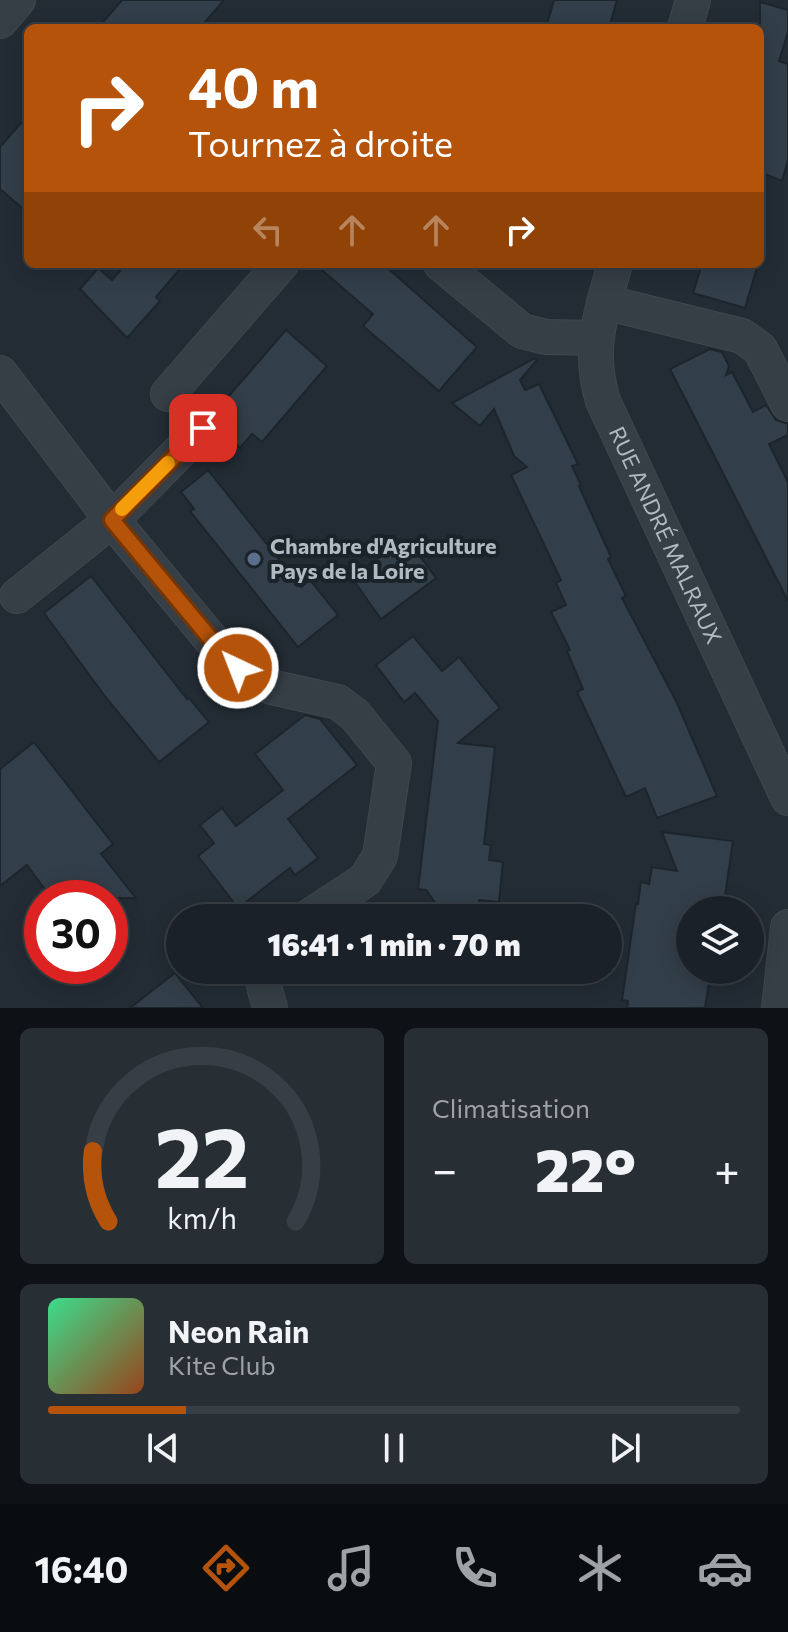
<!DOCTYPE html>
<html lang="fr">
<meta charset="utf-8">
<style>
body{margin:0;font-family:Commissioner,sans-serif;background:#272e34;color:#f1f3f6;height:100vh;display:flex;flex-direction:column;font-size:30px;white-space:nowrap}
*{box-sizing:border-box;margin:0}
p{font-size:26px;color:#9fa3a8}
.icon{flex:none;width:44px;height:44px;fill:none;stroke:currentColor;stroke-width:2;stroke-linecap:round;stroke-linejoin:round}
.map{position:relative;height:1008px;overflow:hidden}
.details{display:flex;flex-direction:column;gap:20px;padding:20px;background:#0e1216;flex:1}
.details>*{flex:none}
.top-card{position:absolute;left:24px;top:24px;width:740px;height:244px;border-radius:12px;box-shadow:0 4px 20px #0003,0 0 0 2px #383e45;background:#b45309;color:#fff;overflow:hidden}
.tools{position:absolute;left:676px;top:896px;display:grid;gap:16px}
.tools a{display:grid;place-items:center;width:88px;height:88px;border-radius:50%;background:#1a2128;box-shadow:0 4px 20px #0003,0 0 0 2px #383e45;font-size:40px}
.speed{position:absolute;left:24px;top:880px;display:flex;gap:16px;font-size:40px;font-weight:700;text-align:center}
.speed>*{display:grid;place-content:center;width:104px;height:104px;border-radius:50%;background:#1a2128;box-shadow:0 4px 20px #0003,0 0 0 2px #383e45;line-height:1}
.speed .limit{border:12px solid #d22;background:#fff;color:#111}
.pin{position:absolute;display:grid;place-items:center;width:68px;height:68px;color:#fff;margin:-34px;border-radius:16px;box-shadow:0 4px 12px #0006}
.me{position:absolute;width:88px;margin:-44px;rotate:317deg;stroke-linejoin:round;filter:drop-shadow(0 0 6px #0008)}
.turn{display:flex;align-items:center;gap:28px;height:168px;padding:0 32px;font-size:36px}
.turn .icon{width:104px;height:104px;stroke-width:2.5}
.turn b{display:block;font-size:56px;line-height:68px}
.lanes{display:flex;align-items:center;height:76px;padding:0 32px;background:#0003;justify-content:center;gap:40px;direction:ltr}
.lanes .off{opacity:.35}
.big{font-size:60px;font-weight:800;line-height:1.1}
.details .widget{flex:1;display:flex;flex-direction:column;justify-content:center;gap:12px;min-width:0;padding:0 28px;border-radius:12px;background:#272e34}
.details .dial{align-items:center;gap:0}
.dial svg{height:208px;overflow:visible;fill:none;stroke:#383e45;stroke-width:7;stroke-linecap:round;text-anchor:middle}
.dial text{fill:#f1f3f6;stroke:none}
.song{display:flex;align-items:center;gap:24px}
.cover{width:96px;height:96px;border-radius:12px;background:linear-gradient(135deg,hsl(150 70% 55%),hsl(20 70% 35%))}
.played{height:8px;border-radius:4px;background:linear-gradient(90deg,#b45309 20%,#383e45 20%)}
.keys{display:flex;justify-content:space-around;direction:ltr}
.heat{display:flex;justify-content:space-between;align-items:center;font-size:44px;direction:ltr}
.details .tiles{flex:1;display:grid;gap:20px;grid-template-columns:1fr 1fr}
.widget:last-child{grid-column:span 2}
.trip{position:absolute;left:166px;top:904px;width:456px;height:80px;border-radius:40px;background:#1a2128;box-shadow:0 4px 20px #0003,0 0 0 2px #383e45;font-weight:800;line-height:80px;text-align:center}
.menu{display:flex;height:128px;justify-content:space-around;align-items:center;background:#0a0d10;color:#9fa3a8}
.menu .icon{width:56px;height:56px}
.menu .selected{color:#b45309}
.menu b{font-size:36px;color:#f1f3f6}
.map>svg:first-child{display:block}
.building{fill:#323e49;stroke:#1d252c;stroke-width:2}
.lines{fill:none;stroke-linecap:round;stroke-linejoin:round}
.minor-casing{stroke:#3f474f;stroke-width:36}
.minor{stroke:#363e46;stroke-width:34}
.route-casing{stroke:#753606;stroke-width:20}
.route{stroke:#b45309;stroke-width:14}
.slow{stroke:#f59e0b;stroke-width:14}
.service-dot{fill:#5c6f8a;stroke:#1b232a;stroke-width:3}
.labels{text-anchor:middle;stroke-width:8;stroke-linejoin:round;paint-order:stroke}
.street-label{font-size:22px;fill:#b1b9c2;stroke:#1b232a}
.poi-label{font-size:22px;font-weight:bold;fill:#b1b9c2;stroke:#1b232a;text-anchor:start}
</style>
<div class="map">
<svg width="788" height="1008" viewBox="0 0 788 1008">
<rect width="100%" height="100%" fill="#232c35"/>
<!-- building -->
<g class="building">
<path d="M 122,0 L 224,0 L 200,28 L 98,28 Z"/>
<path d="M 554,0 L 617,0 L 609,28 L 546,28 Z"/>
<path d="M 760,2 L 788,10 L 788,32 L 779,61 L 788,64 L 788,160 L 782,181 L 760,172 Z"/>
<path d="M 28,115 L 28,213 L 0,189 L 0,147 Z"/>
<path d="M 126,264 L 184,264 L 156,297 L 160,301 L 127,338 L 80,289 L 98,268 L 112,280 Z"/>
<path d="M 315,264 L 383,264 L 477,347 L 439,391 L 363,326 L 373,314 Z"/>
<path d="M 702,264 L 758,264 L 745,308 L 693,293 Z"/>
<path d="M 286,330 L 327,366 L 262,442 L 252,434 L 240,448 L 222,430 L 222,422 L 215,412 Z"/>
<path d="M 710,349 L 722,352 L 729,366 L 726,375 L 732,372 L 753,412 L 766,405 L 776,420 L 788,424 L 788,435 L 769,444 L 788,482 L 788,601 L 670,369 Z"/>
<path d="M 535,358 L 537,360 L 520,380 L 525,390 L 539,384 L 578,464 L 572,466 L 581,485 L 579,486 L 611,557 L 608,559 L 626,596 L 622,598 L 677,703 L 717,796 L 657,818 L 645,788 L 626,797 L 577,692 L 583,689 L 567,651 L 570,650 L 551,612 L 566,605 L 556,583 L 561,580 L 511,475 L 527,467 L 514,456 L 494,409 L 480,426 L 452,403 Z"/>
<path d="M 208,470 L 301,587 L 310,580 L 338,615 L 298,647 L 190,511 L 194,509 L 181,492 Z"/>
<path d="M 399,543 L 409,556 L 416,551 L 436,578 L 381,619 L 352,578 Z"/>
<path d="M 91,576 L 187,699 L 189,698 L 209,722 L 159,762 L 107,699 L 44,613 Z"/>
<path d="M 413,636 L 442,671 L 459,657 L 500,708 L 458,743 L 495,747 L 484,844 L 491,845 L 489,860 L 503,862 L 499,902 L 479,900 L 478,912 L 439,908 L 426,890 L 418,889 L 438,721 L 415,693 L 404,702 L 376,665 Z"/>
<path d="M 305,715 L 320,719 L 357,765 L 288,819 L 318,858 L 295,875 L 290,868 L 238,908 L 198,856 L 214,843 L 200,825 L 222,808 L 236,826 L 283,790 L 255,754 Z"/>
<path d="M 34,742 L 113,844 L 101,854 L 136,898 L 51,898 L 27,865 L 0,886 L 0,769 Z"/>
<path d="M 662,832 L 733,841 L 723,910 L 690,910 L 690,970 L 711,970 L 705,1008 L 627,1008 L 628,1001 L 622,1000 L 636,903 L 638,904 L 641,882 L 649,884 L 652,867 L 677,871 Z"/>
<path d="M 175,973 L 203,1008 L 130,1008 Z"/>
</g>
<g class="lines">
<defs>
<g id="minor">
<path d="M 0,21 L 18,0"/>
<path d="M 685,28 L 693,0"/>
<path d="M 441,264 L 522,331 L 546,337 L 595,338"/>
<path id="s1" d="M 615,264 C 601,314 587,349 603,401 L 788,798"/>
<path d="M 604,302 L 742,336 L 760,349 L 788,404"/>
<path d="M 0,373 L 112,520 L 224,655 L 254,679 L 271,687 L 338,702 L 355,715 L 394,763 L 380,856 L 365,880 L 307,918"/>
<path d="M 168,394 L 281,264"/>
<path d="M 17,596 L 112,520 L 203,428"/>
<path d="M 264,970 L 264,986 L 270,1008"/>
<path d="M 779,1008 L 788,927"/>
</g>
</defs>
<!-- minor casing -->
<use href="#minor" class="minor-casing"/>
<!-- minor -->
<use href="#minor" class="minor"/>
</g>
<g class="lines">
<defs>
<path id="route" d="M 203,428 L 112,520 L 224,655 L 238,668"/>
</defs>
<!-- route casing -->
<use href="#route" class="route-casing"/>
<!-- route -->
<use href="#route" class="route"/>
<!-- slow -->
<path class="slow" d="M 122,509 L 168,463"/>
</g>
<!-- markers -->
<circle class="service-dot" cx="254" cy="559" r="8"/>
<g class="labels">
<!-- street labels -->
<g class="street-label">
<text dy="8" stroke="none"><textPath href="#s1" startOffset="288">RUE ANDRÉ MALRAUX</textPath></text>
</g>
<!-- poi labels -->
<g class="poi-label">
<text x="270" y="554">Chambre d'Agriculture<tspan x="270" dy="25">Pays de la Loire</tspan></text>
</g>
</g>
</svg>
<div class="tools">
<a><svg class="icon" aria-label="layers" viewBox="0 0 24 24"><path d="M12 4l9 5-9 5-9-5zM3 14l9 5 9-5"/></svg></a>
</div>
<div class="speed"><div class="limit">30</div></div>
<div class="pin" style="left:203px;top:428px;background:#d93025"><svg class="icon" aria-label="arrive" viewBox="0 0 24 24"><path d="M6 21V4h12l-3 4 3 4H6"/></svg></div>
<svg class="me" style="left:238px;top:668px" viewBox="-20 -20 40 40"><circle r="17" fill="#b45309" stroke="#fff" stroke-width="3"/><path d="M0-11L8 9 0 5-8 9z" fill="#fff"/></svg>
<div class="trip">16:41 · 1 min · 70 m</div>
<div class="top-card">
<div class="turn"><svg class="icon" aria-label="right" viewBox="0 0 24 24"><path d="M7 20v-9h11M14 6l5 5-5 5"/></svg><div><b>40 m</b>Tournez à droite</div></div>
<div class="lanes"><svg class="icon off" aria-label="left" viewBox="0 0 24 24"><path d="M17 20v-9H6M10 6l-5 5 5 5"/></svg><svg class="icon off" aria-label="ahead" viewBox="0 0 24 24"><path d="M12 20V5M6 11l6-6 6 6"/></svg><svg class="icon off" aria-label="ahead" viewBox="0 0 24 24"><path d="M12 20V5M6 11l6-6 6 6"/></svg><svg class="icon" aria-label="right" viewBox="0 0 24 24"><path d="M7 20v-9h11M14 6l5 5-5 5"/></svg></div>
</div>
</div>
<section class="details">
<div class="tiles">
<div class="widget dial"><svg viewBox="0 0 100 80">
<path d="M14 69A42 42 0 1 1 86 69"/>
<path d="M14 69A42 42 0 0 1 8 42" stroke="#b45309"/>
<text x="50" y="56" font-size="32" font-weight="700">22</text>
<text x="50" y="72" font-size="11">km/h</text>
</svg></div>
<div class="widget"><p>Climatisation</p>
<div class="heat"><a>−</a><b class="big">22°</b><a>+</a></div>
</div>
<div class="widget">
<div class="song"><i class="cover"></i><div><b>Neon Rain</b><p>Kite Club</p></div></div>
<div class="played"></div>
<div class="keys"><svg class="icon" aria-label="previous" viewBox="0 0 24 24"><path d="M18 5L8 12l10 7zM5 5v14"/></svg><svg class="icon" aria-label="pause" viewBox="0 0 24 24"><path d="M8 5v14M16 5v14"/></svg><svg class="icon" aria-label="next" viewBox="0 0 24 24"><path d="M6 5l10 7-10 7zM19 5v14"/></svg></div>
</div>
</div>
</section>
<nav class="menu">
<b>16:40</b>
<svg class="icon selected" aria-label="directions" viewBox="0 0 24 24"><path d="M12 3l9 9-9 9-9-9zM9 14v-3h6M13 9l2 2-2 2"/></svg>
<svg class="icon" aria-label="music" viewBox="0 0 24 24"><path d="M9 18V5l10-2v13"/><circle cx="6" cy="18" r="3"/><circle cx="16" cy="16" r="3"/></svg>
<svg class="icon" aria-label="phone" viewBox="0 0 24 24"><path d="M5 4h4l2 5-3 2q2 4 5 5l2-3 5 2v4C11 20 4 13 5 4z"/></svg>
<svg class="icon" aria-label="climate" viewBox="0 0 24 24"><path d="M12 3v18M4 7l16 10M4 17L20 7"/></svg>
<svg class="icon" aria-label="car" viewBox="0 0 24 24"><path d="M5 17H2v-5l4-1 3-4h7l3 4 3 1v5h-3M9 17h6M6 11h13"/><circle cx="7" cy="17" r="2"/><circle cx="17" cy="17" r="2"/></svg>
</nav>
